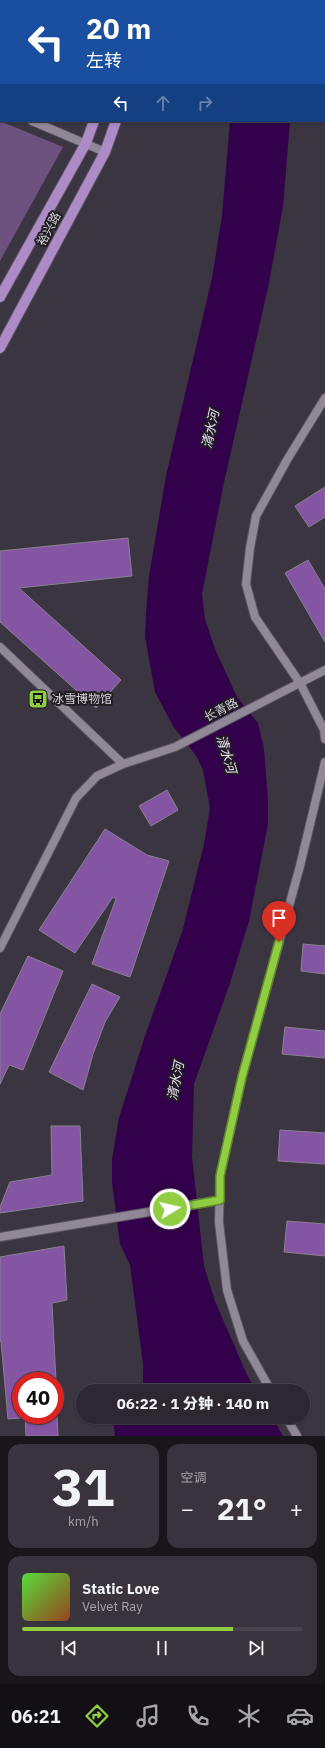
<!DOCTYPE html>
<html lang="zh">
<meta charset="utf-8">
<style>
body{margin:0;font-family:"IBM Plex Sans","Noto Sans SC",sans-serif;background:#38333d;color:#f1f3f6;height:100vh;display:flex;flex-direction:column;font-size:15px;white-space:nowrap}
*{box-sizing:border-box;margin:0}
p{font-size:13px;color:#a6a5ab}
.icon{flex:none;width:22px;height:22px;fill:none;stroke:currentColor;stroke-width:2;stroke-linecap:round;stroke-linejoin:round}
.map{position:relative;height:1436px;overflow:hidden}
.panel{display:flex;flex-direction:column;gap:8px;padding:8px;background:#18151b;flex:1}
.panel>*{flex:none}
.banner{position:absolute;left:0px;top:0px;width:325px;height:122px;box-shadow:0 1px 3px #0004,0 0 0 1px #48444d;background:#1a4fa0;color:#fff;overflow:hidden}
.speed{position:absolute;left:12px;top:1372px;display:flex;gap:8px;font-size:20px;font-weight:700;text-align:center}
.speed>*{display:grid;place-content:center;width:52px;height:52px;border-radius:50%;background:#2c2731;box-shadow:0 1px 3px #0004,0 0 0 1px #48444d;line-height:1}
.speed .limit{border:6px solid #d22;background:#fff;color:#111}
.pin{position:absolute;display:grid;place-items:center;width:34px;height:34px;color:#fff;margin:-41px -17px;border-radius:50% 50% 50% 0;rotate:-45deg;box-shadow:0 0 4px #0007}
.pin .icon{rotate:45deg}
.me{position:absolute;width:44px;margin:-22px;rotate:81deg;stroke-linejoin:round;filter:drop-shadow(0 0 3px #0008)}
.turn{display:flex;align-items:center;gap:14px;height:84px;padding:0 20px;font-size:18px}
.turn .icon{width:52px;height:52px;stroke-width:2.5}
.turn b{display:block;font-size:28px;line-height:34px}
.lanes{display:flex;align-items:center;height:38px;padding:0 20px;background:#0003;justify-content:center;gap:20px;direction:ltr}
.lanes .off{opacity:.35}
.big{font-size:30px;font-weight:800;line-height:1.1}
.panel .tile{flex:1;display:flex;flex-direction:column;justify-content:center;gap:6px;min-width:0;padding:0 14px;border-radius:12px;background:#38333d}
.panel .dial{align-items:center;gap:0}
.dial b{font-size:52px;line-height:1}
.song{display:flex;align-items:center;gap:12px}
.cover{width:48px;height:48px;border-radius:6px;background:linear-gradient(135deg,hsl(110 70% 55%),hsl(20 70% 35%))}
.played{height:4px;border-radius:2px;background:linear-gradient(90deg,#90cd41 75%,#48444d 75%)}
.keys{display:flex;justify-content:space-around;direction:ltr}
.heat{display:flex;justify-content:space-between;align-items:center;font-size:22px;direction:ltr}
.panel .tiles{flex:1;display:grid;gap:8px;grid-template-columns:1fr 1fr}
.tile:last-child{grid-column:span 2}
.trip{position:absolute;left:76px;top:1384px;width:234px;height:40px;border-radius:20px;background:#2c2731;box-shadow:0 1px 3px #0004,0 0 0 1px #48444d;font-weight:800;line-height:40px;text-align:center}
.dock{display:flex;height:64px;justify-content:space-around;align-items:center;background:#121014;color:#a6a5ab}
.dock .icon{width:28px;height:28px}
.dock .current{color:#90cd41}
.dock b{font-size:18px;color:#f1f3f6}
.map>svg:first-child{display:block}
.green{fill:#6d5280}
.water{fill:#33004c}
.building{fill:#8355a3;stroke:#8a8291}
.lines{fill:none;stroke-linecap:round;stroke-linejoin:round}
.secondary-casing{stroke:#59525e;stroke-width:10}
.primary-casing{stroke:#59525e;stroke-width:12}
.secondary{stroke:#908797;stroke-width:8}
.primary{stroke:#ad8bc6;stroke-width:10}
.route-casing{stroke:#5e852a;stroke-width:10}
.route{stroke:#90cd41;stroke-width:7}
.labels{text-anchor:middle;stroke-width:4;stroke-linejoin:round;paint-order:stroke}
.street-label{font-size:12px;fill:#d8d3dc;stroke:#211d23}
.poi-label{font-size:12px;fill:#d8d3dc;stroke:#211d23;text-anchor:start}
.water-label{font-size:13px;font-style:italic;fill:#eadef4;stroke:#211d23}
</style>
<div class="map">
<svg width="325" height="1436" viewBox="0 0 325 1436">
<rect width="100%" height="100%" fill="#3b3441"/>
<!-- green -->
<path class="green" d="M 0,121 L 63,147 L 0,261 Z"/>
<!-- water -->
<g class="water">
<path d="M 230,121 L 290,121 L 283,206 L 269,283 L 223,487 L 202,594 L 205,619 L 215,649 L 237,697 L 258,723 L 264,749 L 268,800 L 268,824 L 249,921 L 229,986 L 194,1084 L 192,1156 L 204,1266 L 215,1301 L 247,1375 L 257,1391 L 135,1391 L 143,1389 L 143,1364 L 130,1265 L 120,1244 L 112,1182 L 112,1159 L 119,1118 L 145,1036 L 183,929 L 204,844 L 210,808 L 203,770 L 197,757 L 173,726 L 155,692 L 145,637 L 146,614 L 149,576 L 166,476 L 212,278 L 222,216 Z"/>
<path d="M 113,1417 L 272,1417 L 283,1436 L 115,1436 Z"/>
</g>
<!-- building -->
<g class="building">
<path d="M 325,487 L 325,517 L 309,527 L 295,506 Z"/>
<path d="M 128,538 L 132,576 L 19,588 L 121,680 L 96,708 L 0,622 L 0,551 Z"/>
<path d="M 308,560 L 325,589 L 325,642 L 285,573 Z"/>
<path d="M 167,790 L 178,810 L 151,826 L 139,806 Z"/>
<path d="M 105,829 L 147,855 L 169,861 L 130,977 L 92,964 L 116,899 L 113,897 L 75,953 L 39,930 Z"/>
<path d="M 303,944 L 325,946 L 325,974 L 301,971 Z"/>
<path d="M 28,956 L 63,971 L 23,1070 L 9,1065 L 0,1084 L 0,1014 Z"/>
<path d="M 92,984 L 120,997 L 105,1022 L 93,1054 L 83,1090 L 49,1072 Z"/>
<path d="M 285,1027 L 325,1031 L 325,1058 L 282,1054 Z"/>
<path d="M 51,1126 L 80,1126 L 83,1201 L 0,1213 L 0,1207 L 10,1182 L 52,1175 Z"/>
<path d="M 280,1130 L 325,1133 L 325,1164 L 278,1161 Z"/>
<path d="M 287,1221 L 325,1224 L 325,1256 L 284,1252 Z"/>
<path d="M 64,1246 L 67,1300 L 52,1303 L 56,1381 L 21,1381 L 21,1418 L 8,1419 L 1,1341 L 0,1341 L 0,1257 Z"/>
<path d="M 25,1415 L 57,1415 L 58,1436 L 26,1436 Z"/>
</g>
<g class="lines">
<defs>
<g id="secondary">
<path d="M 0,108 L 1,108"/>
<path d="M 32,121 L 105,152"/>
<path d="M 325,398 L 287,460 L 256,516 L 250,548 L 246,584 L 255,617 L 300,683 L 324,730 L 325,739"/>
<path d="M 0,647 L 123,764"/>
<path d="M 0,948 L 76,798 L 97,776 L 123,764 L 175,747 L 325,670"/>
<path d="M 0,1237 L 220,1200"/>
<path d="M 271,1391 L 243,1341 L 227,1290 L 219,1222 L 220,1176 L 242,1077 L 300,866 L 325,762"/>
<path d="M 286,1417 L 297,1436"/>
</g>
<g id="primary">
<path d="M 130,1 L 131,0"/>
<path d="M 153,1 L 153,0"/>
<path d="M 0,297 L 86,143 L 94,121"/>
<path d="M 0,348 L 105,152 L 116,121"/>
</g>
</defs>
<!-- secondary casing -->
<use href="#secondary" class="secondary-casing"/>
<!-- primary casing -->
<use href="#primary" class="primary-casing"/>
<!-- secondary -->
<use href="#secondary" class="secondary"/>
<!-- primary -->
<use href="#primary" class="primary"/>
</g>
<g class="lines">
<defs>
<path id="route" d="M 170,1209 L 220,1200 L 220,1176 L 242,1077 L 279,942"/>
</defs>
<!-- route casing -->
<use href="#route" class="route-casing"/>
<!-- route -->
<use href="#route" class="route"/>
</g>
<!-- icons -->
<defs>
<symbol id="bus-square" viewBox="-11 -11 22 22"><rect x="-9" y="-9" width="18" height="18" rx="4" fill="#90cd41" stroke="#211d23"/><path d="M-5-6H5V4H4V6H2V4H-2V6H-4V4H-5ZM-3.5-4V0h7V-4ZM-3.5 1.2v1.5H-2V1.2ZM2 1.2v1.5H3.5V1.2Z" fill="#111"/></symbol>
</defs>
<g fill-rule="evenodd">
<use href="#bus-square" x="27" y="688" width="22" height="22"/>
</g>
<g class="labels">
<!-- street labels -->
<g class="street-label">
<text transform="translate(49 229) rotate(-62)" y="4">裕兴路</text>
<text transform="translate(221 710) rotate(-27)" y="4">长青路</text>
</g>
<!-- poi labels -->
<g class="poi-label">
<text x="52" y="703">冰雪博物馆</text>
</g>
<!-- water labels -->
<g class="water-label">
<text transform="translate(210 429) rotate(-78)" y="5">清水河</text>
<text transform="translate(227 754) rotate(73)" y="5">清水河</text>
<text transform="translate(175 1081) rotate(-79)" y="5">清水河</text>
</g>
</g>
</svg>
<div class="speed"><div class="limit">40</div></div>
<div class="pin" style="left:279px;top:942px;background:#d93025"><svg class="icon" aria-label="arrive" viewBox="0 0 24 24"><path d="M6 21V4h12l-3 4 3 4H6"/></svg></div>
<svg class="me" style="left:170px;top:1209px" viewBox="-20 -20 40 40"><circle r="17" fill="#90cd41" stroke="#fff" stroke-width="3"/><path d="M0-11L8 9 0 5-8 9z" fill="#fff"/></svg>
<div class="trip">06:22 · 1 分钟 · 140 m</div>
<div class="banner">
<div class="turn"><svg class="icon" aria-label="left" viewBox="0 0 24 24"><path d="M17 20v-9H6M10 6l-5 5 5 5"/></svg><div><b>20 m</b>左转</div></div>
<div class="lanes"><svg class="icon" aria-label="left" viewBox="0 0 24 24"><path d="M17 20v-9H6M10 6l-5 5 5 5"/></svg><svg class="icon off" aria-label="ahead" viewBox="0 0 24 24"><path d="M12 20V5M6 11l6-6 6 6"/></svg><svg class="icon off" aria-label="right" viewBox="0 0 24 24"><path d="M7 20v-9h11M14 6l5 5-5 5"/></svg></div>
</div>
</div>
<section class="panel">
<div class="tiles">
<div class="tile dial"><b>31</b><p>km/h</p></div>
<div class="tile"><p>空调</p>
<div class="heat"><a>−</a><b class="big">21°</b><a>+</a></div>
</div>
<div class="tile">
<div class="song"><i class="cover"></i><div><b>Static Love</b><p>Velvet Ray</p></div></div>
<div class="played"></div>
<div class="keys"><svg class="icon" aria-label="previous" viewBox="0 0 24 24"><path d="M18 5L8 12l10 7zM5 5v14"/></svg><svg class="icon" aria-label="pause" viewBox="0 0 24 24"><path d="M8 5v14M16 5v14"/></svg><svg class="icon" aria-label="next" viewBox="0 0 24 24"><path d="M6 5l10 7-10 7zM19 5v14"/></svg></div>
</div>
</div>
</section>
<nav class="dock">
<b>06:21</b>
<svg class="icon current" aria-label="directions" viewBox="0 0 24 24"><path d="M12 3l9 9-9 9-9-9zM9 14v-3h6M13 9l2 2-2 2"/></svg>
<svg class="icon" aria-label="music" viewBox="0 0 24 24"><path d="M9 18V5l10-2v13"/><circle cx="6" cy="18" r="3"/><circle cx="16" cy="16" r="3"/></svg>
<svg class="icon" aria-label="phone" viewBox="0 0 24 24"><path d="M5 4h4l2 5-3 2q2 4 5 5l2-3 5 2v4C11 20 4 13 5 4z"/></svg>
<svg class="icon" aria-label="climate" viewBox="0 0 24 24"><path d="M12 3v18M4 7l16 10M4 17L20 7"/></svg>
<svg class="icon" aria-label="car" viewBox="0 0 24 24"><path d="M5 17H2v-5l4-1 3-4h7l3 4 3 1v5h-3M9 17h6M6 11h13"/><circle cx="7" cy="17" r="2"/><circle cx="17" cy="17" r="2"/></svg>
</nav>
